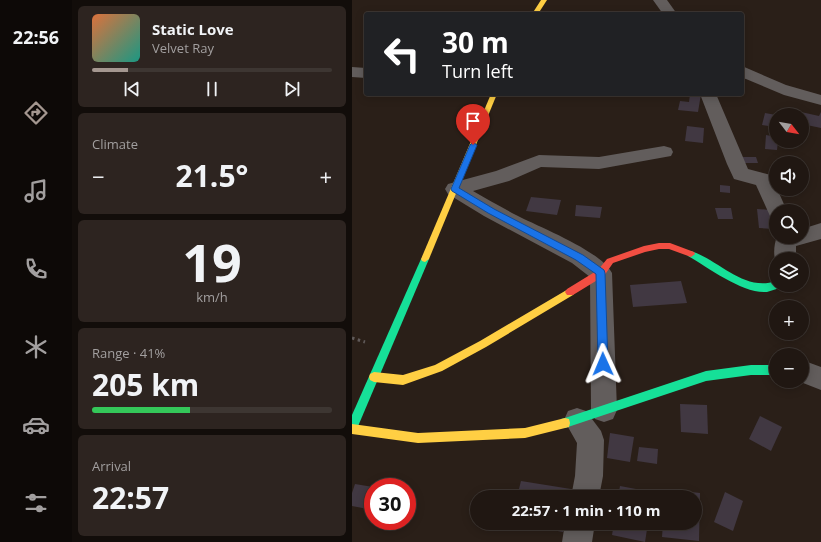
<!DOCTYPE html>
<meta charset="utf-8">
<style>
body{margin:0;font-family:"Open Sans",sans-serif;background:#2d2420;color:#f1f3f6;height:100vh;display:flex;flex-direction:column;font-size:15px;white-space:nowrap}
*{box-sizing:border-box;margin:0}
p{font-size:13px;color:#a29f9f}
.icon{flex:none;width:22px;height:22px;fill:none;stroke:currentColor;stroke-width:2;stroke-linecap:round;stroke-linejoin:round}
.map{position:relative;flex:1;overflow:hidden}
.drawer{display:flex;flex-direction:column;gap:6px;padding:6px;background:#120d0a;width:280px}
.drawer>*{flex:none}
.hud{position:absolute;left:12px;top:12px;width:380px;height:84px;border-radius:4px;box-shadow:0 2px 10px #0003,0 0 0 1px #3d3632;background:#202124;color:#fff;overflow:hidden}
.needle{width:26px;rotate:121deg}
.buttons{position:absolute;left:417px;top:108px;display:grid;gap:8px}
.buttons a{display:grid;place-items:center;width:40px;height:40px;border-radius:50%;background:#201712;box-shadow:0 2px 10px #0003,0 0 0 1px #3d3632;font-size:20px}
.speed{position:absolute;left:12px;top:478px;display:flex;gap:8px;font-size:20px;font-weight:700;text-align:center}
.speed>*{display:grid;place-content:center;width:52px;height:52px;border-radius:50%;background:#201712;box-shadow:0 2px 10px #0003,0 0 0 1px #3d3632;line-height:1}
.speed .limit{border:6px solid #d22;background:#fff;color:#111}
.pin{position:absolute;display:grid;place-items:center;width:34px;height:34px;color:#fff;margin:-41px -17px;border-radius:50% 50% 50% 0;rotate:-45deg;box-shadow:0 0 4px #0007}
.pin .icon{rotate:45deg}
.me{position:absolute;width:44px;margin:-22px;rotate:359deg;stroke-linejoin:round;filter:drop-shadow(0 0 3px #0008)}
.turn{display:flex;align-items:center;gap:14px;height:84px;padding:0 12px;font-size:18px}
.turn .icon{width:52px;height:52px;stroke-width:2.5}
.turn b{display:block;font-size:28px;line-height:34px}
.big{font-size:30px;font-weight:700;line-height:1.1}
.drawer .widget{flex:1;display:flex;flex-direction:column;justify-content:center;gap:6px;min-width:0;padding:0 14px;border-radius:6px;background:#2d2420}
.drawer .dial{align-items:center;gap:0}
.dial b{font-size:52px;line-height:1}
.song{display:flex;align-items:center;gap:12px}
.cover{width:48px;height:48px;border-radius:6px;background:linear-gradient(135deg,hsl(20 70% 55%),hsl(170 70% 35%))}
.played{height:4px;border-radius:2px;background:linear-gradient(90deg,#a49790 15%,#3d3632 15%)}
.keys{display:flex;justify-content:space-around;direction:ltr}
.heat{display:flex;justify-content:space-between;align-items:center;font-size:22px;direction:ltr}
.charge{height:6px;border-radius:3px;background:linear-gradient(90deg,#34c759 41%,#3d3632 0)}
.trip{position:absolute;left:118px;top:490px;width:232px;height:40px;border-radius:20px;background:#201712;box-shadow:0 2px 10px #0003,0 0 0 1px #3d3632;font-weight:700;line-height:40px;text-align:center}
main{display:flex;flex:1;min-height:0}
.tab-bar{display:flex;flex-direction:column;width:72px;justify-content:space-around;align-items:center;background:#0d0907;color:#a29f9f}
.tab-bar .icon{width:28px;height:28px}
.tab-bar .on{color:#a49790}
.tab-bar b{font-size:18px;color:#f1f3f6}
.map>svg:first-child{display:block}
.building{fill:#413842}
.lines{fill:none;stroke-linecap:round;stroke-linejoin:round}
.path{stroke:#605a59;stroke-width:3;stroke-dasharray:2.5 3.5;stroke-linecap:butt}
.street{fill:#625d5c;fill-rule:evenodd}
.fast{fill:#16e098;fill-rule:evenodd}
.slow{fill:#ffcf43;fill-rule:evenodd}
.jam{fill:#f24e42;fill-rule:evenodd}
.route{fill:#1a73e8;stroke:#114b97}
</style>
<main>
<nav class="tab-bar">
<b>22:56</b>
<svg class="icon on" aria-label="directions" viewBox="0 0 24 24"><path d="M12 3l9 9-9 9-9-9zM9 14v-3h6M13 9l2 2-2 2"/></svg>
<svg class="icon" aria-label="music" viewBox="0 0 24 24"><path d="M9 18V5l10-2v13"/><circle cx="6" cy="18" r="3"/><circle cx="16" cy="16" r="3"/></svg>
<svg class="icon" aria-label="phone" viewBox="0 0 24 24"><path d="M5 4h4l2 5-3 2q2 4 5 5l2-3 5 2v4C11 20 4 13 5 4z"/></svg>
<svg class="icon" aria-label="climate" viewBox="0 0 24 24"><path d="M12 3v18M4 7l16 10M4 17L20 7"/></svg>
<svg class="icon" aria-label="car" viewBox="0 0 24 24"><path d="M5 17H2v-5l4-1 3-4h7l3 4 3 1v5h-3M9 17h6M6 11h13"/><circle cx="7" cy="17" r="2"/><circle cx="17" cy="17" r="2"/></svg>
<svg class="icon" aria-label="filters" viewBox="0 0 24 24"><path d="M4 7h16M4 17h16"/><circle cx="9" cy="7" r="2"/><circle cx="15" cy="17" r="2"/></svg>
</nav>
<section class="drawer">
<div class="widget">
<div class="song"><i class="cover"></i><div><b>Static Love</b><p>Velvet Ray</p></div></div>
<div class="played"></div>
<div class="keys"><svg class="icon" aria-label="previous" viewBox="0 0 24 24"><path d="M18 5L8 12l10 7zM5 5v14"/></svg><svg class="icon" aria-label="pause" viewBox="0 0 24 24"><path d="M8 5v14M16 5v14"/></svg><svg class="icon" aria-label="next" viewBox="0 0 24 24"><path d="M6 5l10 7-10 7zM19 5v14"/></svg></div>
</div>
<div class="widget"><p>Climate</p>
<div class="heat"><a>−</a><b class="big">21.5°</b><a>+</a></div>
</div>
<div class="widget dial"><b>19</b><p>km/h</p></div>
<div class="widget"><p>Range · 41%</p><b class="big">205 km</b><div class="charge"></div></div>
<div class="widget"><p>Arrival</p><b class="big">22:57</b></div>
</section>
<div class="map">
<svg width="469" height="542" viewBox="0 0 469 542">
<rect width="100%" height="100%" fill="#2a1f18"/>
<!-- building -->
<g class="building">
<path d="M 338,94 L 349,94 L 346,112 L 326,110 L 328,101 L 337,102 Z"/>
<path d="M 449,112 L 467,116 L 469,112 L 469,128 L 450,124 Z"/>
<path d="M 413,113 L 424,115 L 423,127 L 410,125 Z"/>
<path d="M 335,126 L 352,128 L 351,143 L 333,141 Z"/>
<path d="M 414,135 L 424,137 L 424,141 L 426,141 L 425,150 L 413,149 Z"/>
<path d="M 387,157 L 404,157 L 406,163 L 388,163 Z"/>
<path d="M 368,185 L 378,186 L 378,193 L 368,192 Z"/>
<path d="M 179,197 L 209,200 L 205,215 L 174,211 Z"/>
<path d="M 224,205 L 250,207 L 248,218 L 223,216 Z"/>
<path d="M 363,208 L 379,208 L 381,219 L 366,219 Z"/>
<path d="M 405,209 L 419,210 L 421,229 L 407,228 Z"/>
<path d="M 329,281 L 335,303 L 281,307 L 278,285 Z"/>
<path d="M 328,404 L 355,405 L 356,434 L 329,432 Z"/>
<path d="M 408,416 L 430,427 L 419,451 L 397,439 Z"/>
<path d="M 258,433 L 282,437 L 278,462 L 255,458 Z"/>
<path d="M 287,447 L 306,449 L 305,464 L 285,461 Z"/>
<path d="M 169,481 L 219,489 L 217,497 L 165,497 Z"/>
<path d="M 3,484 L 21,487 L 21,510 L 0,506 L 0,493 Z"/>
<path d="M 268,486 L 300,492 L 299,497 L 266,497 Z"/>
<path d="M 313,489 L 348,493 L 347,541 L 310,537 L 311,523 L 343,523 L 343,497 L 312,497 Z"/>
<path d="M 373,492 L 391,501 L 381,531 L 362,522 Z"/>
<path d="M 163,523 L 213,523 L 211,532 Z"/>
<path d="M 262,523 L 296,523 L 293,542 L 260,535 Z"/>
</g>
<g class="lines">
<!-- path -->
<path class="path" d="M 0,338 L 13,342"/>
<!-- street -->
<g class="street">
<path d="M 301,0 L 315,0 L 325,14 L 311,14 Z"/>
<path d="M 390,66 L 434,85 L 469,95 L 469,105 L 432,95 L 394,79 L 390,78 Z"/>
<path d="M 0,67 L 14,68 L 14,78 L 0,77 Z"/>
<path d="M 348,94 L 364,94 L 396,169 L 419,175 L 435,211 L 424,211 L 424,218 L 418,216 L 404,185 L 382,179 L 375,164 Z"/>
<path d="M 312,146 L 319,148 L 321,152 L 319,156 L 247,169 L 189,167 L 157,181 L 121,191 C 135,199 149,207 164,215 C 187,227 249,251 260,273 L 265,410 L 261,419 L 252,422 L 243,419 L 239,410 L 238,277 L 220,263 L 132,216 L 96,194 L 93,189 L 96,184 L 144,171 L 187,155 L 247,157 Z"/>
<path d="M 469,223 L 469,239 L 444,246 L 444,259 L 424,259 L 424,262 C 421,256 422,243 425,237 L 450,237 L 450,229 Z"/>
<path d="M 450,360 L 469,367 L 469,390 L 446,381 L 450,381 Z"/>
<path d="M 225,408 L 234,411 L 249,431 L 252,440 L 251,476 L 247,497 L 219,497 L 223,476 L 225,443 L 212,420 L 216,411 Z"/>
<path d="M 213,523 L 243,523 L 240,542 L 210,542 Z"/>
</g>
<!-- fast -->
<g class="fast">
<path d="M 339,251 C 367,260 392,292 424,281 L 424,285 L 429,285 L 427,288 C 424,289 419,291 415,292 C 391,294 357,268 336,256 L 335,254 L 336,252 Z"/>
<path d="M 73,256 L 77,259 L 4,431 L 0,432 L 0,415 L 69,259 Z"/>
<path d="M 399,365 L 424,365 L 424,375 L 399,375 L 354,381 L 213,428 L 209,427 L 208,423 L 209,419 L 213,418 L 354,371 Z"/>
</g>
<!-- slow -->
<g class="slow">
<path d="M 189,0 L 195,0 L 186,14 L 180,14 Z"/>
<path d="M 139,94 L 145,94 L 77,259 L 73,262 L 70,261 L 69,259 Z"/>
<path d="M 218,288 L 221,289 L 223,292 L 221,295 L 134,347 L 90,371 L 51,385 L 22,382 L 18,380 L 17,377 L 18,374 L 22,372 L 51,375 L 83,365 L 128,341 Z"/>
<path d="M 213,418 L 217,419 L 218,423 L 217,427 L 173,438 L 66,443 L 0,434 L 0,424 L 66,433 L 173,428 Z"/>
</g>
<!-- jam -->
<path class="jam" d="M 307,243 L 318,243 L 342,252 L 343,254 L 339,257 L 317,249 L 307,249 L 293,252 L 261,263 L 252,276 L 221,295 L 215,295 L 213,292 L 215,289 L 246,270 L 255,259 L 292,246 Z"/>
</g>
<!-- route -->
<path class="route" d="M 121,142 L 125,145 L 107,188 L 142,209 L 231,255 L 252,270 L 253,273 L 256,364 L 255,368 L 251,369 L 247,368 L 246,364 L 244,274 L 224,260 L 136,213 L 100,191 L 99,189 L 118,145 Z"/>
</svg>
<div class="buttons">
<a><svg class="needle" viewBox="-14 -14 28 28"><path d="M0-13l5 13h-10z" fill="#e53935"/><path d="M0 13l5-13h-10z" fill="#a29f9f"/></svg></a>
<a><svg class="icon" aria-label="sound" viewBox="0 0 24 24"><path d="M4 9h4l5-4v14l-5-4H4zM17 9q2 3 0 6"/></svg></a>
<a><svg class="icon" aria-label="search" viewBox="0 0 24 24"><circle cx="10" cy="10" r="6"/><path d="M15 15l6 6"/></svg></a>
<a><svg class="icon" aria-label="layers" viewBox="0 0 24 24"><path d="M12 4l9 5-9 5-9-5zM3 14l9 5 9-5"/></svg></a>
<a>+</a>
<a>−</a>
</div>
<div class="speed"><div class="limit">30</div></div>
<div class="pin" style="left:121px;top:145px;background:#d93025"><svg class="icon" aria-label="arrive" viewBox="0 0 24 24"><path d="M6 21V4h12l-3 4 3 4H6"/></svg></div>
<svg class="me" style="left:251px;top:364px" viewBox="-20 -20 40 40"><path d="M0-17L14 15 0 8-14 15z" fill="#1a73e8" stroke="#fff" stroke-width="4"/></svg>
<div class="trip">22:57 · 1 min · 110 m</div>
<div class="hud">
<div class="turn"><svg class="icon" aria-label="left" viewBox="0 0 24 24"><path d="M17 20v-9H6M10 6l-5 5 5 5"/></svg><div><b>30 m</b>Turn left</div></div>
</div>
</div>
</main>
